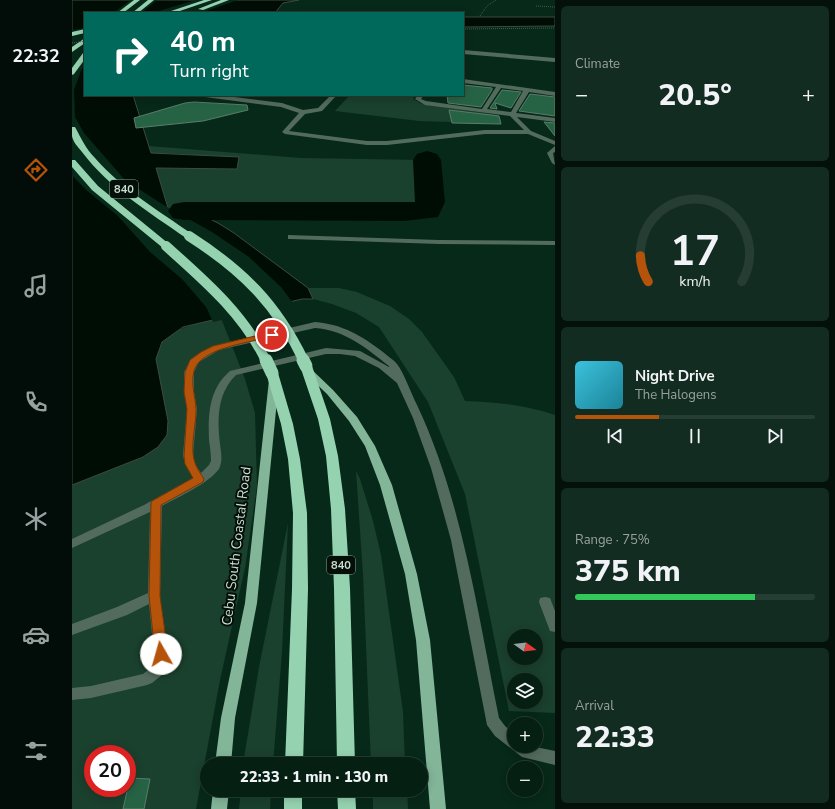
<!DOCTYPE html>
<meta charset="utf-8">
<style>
body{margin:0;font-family:"Nunito Sans",sans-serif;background:#132c21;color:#f1f3f6;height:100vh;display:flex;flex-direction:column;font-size:15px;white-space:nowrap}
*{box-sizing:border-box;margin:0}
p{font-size:13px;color:#97a2a0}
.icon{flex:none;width:22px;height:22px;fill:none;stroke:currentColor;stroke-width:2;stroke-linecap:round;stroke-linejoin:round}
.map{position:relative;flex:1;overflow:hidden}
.sheet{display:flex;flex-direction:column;gap:6px;padding:6px;background:#03110a;width:280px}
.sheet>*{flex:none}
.hud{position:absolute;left:12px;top:12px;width:380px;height:84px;border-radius:0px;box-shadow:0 2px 10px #0003,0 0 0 1px #263d33;background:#00695c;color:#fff;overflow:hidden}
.needle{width:26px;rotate:105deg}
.fabs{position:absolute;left:435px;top:629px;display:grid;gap:8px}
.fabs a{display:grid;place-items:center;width:36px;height:36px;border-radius:50%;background:#051f13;box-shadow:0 2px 10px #0003,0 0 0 1px #263d33;font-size:20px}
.speed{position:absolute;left:12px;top:745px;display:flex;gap:8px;font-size:20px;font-weight:700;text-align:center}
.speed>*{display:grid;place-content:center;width:52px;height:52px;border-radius:50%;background:#051f13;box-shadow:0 2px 10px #0003,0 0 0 1px #263d33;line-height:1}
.speed .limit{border:6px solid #d22;background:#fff;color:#111}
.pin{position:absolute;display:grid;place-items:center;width:34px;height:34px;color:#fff;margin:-17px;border:2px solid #fff;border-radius:50%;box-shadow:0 1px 4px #0007}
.me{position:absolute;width:44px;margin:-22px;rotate:353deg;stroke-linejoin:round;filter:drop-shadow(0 0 3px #0008)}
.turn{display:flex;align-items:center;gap:14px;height:84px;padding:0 20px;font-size:18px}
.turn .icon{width:52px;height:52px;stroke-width:2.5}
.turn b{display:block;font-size:28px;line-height:34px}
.big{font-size:30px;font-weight:800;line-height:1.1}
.sheet .tile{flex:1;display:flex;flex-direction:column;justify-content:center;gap:6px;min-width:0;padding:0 14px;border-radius:6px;background:#132c21}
.sheet .dial{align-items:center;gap:0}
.dial svg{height:104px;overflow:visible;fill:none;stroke:#263d33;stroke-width:7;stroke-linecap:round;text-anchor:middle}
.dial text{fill:#f1f3f6;stroke:none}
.song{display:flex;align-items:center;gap:12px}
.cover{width:48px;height:48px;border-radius:6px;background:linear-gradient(135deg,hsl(190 70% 55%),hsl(190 70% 35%))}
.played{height:4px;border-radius:2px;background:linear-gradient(90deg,#b45309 35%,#263d33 35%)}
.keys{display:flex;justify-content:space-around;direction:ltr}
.heat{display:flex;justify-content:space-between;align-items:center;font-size:22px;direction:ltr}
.charge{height:6px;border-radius:3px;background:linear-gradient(90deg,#34c759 75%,#263d33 0)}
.trip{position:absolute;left:128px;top:757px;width:228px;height:40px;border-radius:20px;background:#051f13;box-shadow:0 2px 10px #0003,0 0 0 1px #263d33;font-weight:800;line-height:40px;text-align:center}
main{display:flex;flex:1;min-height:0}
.menu{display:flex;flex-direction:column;width:72px;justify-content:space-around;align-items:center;background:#020c08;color:#97a2a0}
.menu .icon{width:28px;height:28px}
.menu .active{color:#b45309}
.menu b{font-size:18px;color:#f1f3f6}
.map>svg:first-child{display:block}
.green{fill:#1a412d;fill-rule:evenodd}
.water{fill:#000d05;stroke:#3d4b42}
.pier{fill:#072919}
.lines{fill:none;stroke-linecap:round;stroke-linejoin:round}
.river{fill:#000d05;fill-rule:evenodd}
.building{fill:#266345;stroke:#5a7c68}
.path{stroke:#425f51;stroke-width:1;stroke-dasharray:1 1;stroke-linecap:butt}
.minor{fill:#536b5d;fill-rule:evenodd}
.major{fill:#83b599;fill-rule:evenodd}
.highway{fill:#95d3b0;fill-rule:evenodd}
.path-bridge{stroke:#425f51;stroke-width:1;stroke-dasharray:1 1;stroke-linecap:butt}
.highway-bridge-far1{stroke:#95d3b0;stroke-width:10}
.highway-bridge{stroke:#95d3b0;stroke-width:13}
.route{fill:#b45309;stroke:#753606}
.labels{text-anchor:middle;stroke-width:4;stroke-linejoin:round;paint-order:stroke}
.shield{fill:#030f08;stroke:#8f9f95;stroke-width:1}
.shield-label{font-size:11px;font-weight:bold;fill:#cbddd2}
.near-street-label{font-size:14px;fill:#cbddd2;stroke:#030f08}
</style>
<main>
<nav class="menu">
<b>22:32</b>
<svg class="icon active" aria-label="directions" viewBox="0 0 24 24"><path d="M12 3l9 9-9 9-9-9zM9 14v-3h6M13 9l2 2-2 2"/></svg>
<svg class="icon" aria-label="music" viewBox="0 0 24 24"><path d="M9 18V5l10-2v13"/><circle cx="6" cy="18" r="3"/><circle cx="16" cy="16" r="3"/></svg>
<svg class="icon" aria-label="phone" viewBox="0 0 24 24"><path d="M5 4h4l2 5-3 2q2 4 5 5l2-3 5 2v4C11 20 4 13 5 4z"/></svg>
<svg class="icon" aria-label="climate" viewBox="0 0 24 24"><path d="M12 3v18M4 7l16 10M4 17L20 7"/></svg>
<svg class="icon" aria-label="car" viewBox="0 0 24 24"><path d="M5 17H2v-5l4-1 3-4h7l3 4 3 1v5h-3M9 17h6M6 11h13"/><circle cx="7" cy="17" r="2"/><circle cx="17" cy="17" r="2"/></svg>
<svg class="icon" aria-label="filters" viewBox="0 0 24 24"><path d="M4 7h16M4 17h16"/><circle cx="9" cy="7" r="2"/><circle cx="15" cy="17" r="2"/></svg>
</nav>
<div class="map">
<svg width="483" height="809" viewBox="0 0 483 809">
<rect width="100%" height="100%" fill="#072919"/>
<!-- green -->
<g class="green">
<path d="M 278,95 L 344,95 L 341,99 L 350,104 L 427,115 L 426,117 L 379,114 L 379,122 L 347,121 L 263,111 Z"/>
<path d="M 77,146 L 229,158 L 350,160 L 349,208 L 96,208 L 84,168 L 165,169 L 119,156 L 117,154 L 79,153 Z"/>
<path d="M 236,288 L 267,288 L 285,292 L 318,306 L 337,319 L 350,332 L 382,377 L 393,401 C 424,402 453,405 483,415 L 483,713 L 437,711 L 393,494 L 356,402 L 307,327 L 284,313 L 260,304 L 241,299 ZM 442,636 L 464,636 L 464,658 L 442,658 ZM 442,680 L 464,680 L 464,702 L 442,702 Z"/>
<path d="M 149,318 L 173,379 L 183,413 L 185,486 L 173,568 L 148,680 L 124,809 L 0,809 L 0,485 L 71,457 C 73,438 81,352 90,342 C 105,326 129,323 149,318 ZM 21,754 L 55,754 L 55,788 L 21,788 Z"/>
<path d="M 284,471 L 288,479 L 301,521 L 309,555 L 331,712 L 333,764 L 299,764 L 291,575 Z"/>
<path d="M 216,523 L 210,652 L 201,764 L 171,764 L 187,667 Z"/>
<path d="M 169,790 L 199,790 L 198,809 L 167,809 Z"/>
<path d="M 301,790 L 335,790 L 336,809 L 301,809 Z"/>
</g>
<!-- water -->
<g class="water">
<path d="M 0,0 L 227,0 L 211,3 L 203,13 L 13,13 L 13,95 L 61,95 L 79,153 L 167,157 L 165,169 L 84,168 L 96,208 L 136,218 L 146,223 L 162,233 L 236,288 L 241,299 L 230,299 L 111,327 L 90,342 L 84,359 L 96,421 L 95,435 L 86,447 L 71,457 L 0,485 Z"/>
<path d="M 391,17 L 483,17 L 483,26 L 391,27 Z"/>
</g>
<!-- pier -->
<g class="pier">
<path d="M 59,0 L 85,0 L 69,13 L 41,13 Z"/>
<path d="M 124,0 L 166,0 L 128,13 L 80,13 Z"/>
<path d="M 13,28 L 13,64 L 9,71 L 2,90 L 3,117 L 12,133 L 53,180 L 90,204 L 140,232 L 177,257 L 209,287 L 221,303 L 141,322 L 134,307 L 110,279 L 78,252 L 46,216 L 13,189 L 0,175 L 0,30 Z"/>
</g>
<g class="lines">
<!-- river -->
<path class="river" d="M 355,151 L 365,154 L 369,160 L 373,202 L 366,217 L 332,221 L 112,220 L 101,218 L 96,211 L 101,204 L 112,202 L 343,202 L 341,160 L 345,154 Z"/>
</g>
<!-- building -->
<g class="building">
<path d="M 391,85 L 420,88 L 420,90 L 409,107 L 376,103 L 375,95 L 391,95 Z"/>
<path d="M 430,90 L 449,92 L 439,108 L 423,103 L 425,109 L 418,108 Z"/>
<path d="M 458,94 L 483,97 L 483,116 L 447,111 Z"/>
<path d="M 122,102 L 175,105 L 176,110 L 131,121 L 64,128 L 62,118 L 113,103 Z"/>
<path d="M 377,110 L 427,116 L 429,124 L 380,123 Z"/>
<path d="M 472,122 L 483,123 L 483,136 Z"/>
<path d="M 58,778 L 78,779 L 72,809 L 51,809 Z"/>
</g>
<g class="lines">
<!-- path -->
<g class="path">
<path d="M 464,6 L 483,7"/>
<path d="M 408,16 L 415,6 L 424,0"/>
<path d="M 391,29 L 483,28"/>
</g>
<!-- minor -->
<g class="minor">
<path d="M 391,50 L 483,58 L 483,62 L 391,54 Z"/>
<path d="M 391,79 L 483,92 L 483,96 L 457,92 L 444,113 L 483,118 L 483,122 L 445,117 L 459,131 L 483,141 L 483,145 L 456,134 L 413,134 L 315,145 L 295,145 L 213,134 L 210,132 L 227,113 L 209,107 L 133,97 L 130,95 L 146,95 L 210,103 L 231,110 L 246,108 L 259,95 L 265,95 L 250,111 L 233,114 L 217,131 L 295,141 L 315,141 L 413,130 L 452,130 L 438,116 L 353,105 L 343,99 L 346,95 L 352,95 L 349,99 L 354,101 L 410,109 L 424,87 L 391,83 ZM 429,88 L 451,91 L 439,112 L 415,109 Z"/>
<path d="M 483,146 L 483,152 L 481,153 L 483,165 L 480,163 L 475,153 Z"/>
<path d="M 216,235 L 367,240 L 483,241 L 483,245 L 367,244 L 219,239 L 216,239 Z"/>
<path d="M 243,322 C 270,324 290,336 311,352 C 315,356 321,359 325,364 C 332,373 339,393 345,405 C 390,500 406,614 427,718 L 433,726 L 442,734 L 442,746 L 459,746 L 483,751 L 483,765 L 450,757 L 423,736 L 415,725 L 379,540 L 359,468 L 341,418 L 325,383 L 307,368 L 283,356 L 268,354 L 254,354 L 164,375 C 145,393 145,420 148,444 C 149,452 151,461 147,469 C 136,484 106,497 90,506 L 88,596 L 96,654 L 91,674 L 80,683 L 75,685 L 19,698 L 0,700 L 0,688 L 19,686 L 71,674 L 80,667 L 82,654 L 77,604 L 55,615 L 0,635 L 0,624 L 45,607 L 76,593 L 78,512 L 0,548 L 0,539 L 72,505 L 121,478 L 113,464 L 111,455 L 115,409 L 112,392 L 112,372 L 120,358 L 141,346 ZM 243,328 C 273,330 294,348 317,366 L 317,367 L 288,351 L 254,348 L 158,371 C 137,389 136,414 137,440 C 138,447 139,454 139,461 L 137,465 L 129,473 L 123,464 L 121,455 L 125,409 L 122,392 L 122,372 L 127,362 L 147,350 Z"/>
<path d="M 473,597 L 478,598 L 483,611 L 483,632 L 478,631 L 467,602 L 468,598 Z"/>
</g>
<!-- major -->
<g class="major">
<path d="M 235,367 L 238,368 L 261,390 L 285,417 L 303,446 L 320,485 L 345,574 L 358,640 L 374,809 L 358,809 L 344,640 L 333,574 L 308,485 L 293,446 L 277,421 L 255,394 L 232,372 L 230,370 L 232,368 Z"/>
<path d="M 202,377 L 207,380 L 185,603 L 163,718 L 159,764 L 143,764 L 149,718 L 173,603 L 197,380 Z"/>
<path d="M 141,790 L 157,790 L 155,809 L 139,809 Z"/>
</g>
<!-- highway -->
<g class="highway">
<path d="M 62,0 L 68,0 L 51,13 L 45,13 Z"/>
<path d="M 76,0 L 82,0 L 66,13 L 60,13 Z"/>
<path d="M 132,0 L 140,0 L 102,13 L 93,13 Z"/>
<path d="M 149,0 L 157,0 L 131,10 L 126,9 Z"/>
<path d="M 13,29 L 13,33 L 0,36 L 0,32 Z"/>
<path d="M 13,38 L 13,43 L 0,52 L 0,47 Z"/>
<path d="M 13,52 L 13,59 L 2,74 L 0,75 L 0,68 L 11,53 Z"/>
<path d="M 0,127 L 3,127 C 9,138 14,149 23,158 C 50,189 87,211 120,234 L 122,236 L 120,238 L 114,238 C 77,212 37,188 10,152 C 6,147 1,142 0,136 C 0,133 0,130 0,127 Z"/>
<path d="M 0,160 L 3,160 L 26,186 L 97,244 L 99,246 L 97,248 L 91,248 L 20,190 L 0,167 Z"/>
<path d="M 234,363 L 238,364 L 240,366 L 258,419 L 266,456 L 273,509 L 278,588 L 283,764 L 265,764 L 262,588 L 259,509 L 254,456 L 246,419 L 228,366 L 230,364 Z"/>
<path d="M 200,370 L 204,371 L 206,373 L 221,424 L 228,459 L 235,513 L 236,589 L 231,764 L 213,764 L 220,589 L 221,513 L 216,459 L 209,424 L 194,373 L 196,371 Z"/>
<rect x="212" y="790" width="18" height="19"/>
<path d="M 265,790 L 283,790 L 284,809 L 266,809 Z"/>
</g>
<!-- path-bridge -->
<path class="path-bridge" d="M 0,43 L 13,41"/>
<!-- highway-bridge-far1 -->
<g class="highway-bridge-far1">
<path d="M 117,236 C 170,270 204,303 232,361"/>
<path d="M 94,246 C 132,280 172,314 194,361"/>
</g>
<!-- highway-bridge -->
<g class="highway-bridge">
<path d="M 194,360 L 200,373"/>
<path d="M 231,360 L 234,366"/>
</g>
</g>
<!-- route -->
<path class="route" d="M 200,332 L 203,333 L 205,335 L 203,336 C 182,342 128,347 122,371 C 118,386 125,400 124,414 C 123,429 118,449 123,463 C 125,469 129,474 132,479 L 131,482 L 89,505 L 88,596 L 96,654 L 94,658 L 89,660 L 85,658 L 83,654 L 77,596 L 79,503 L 80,501 L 121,478 L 113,464 L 112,456 L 115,409 L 112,392 L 113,372 L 118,360 L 129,352 L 141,346 Z"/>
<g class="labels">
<!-- shield labels -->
<g class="shield">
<rect x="38" y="180" width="28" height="18" rx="3"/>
<rect x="255" y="556" width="28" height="18" rx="3"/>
</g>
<g class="shield-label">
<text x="52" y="193">840</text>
<text x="269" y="569">840</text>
</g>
<!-- near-street labels -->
<g class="near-street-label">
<text transform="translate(164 546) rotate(-83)" y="5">Cebu South Coastal Road</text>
</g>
</g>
</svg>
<div class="fabs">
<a><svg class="needle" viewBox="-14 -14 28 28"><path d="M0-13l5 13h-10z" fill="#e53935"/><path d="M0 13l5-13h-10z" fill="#97a2a0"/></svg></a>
<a><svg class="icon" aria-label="layers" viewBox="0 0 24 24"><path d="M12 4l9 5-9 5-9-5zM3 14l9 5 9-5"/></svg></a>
<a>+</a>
<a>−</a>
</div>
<div class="speed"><div class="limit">20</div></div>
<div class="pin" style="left:200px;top:335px;background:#d93025"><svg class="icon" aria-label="arrive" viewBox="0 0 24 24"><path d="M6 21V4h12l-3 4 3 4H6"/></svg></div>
<svg class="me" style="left:89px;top:654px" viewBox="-20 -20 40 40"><circle r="19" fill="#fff"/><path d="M0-13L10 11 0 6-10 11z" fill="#b45309"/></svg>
<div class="trip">22:33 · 1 min · 130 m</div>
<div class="hud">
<div class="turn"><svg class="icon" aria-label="right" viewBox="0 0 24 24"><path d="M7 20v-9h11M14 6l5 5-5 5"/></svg><div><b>40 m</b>Turn right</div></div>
</div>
</div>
<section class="sheet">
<div class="tile"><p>Climate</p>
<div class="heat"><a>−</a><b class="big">20.5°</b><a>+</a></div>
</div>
<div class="tile dial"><svg viewBox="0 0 100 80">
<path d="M14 69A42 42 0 1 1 86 69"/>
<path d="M14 69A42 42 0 0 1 8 49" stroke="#b45309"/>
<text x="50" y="56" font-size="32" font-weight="700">17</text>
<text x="50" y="72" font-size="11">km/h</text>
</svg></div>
<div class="tile">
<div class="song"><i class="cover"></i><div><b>Night Drive</b><p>The Halogens</p></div></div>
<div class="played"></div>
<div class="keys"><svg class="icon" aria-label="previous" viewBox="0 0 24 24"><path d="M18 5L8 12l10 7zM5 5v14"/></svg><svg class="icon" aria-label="pause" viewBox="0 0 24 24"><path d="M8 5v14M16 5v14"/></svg><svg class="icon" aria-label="next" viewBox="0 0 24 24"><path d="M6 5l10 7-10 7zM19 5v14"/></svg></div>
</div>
<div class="tile"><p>Range · 75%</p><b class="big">375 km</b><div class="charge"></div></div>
<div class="tile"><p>Arrival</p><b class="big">22:33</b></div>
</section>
</main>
